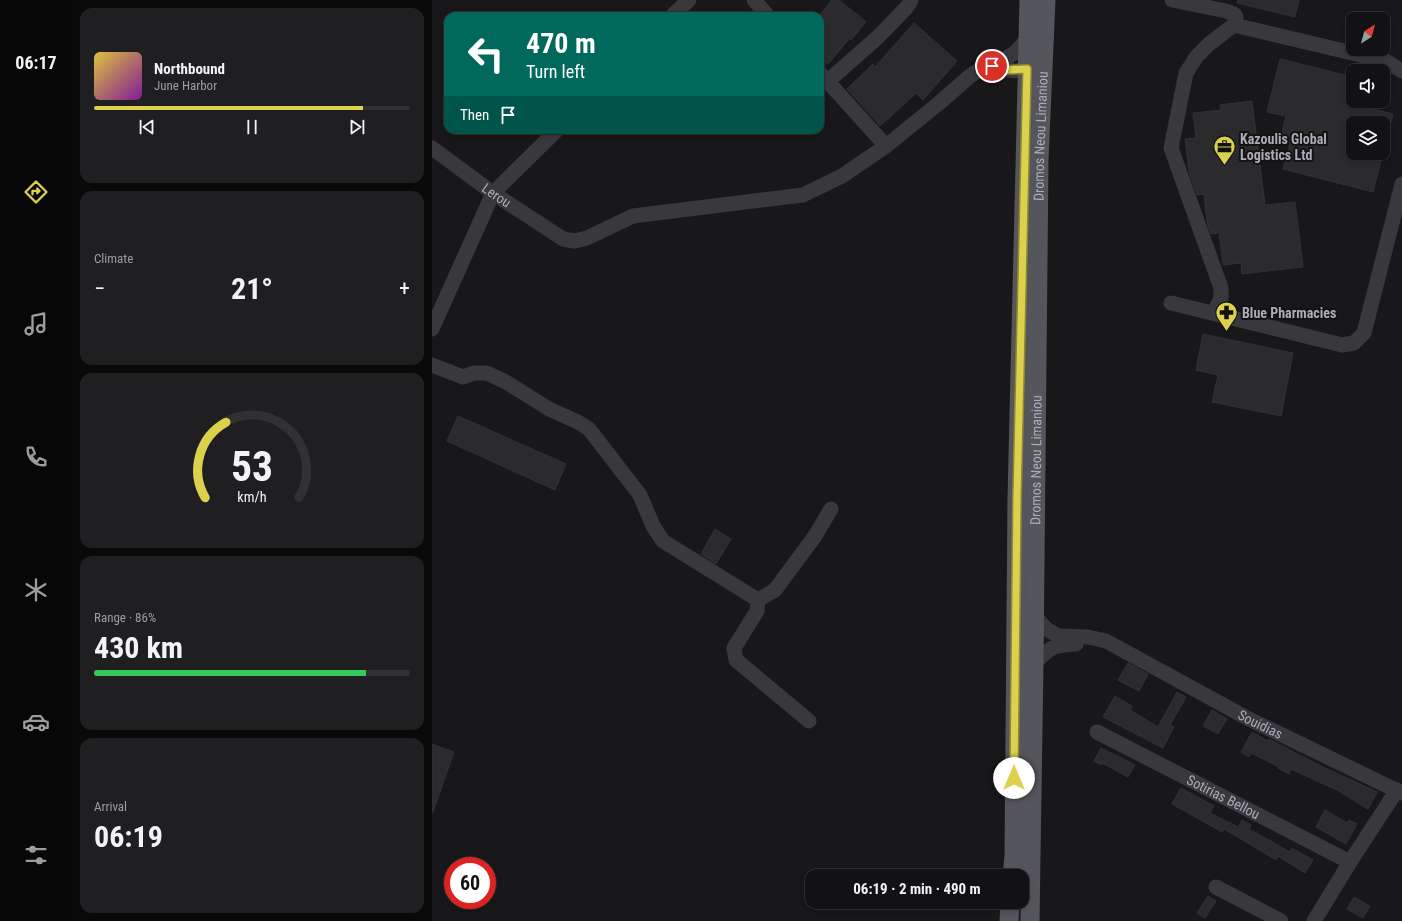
<!DOCTYPE html>
<meta charset="utf-8">
<style>
body{margin:0;font-family:"Roboto Condensed",sans-serif;background:#1f1f21;color:#f1f3f6;height:100vh;display:flex;flex-direction:column;font-size:15px;white-space:nowrap}
*{box-sizing:border-box;margin:0}
p{font-size:13px;color:#9c9da0}
.icon{flex:none;width:22px;height:22px;fill:none;stroke:currentColor;stroke-width:2;stroke-linecap:round;stroke-linejoin:round}
.map{position:relative;flex:1;overflow:hidden}
.drawer{display:flex;flex-direction:column;gap:8px;padding:8px;background:#0a090a;width:360px}
.drawer>*{flex:none}
.banner{position:absolute;left:12px;top:12px;width:380px;height:122px;border-radius:12px;box-shadow:0 2px 6px #0003,0 0 0 1px #313133;background:#00695c;color:#fff;overflow:hidden}
.needle{width:26px;rotate:36deg}
.fabs{position:absolute;left:914px;top:12px;display:grid;gap:8px}
.fabs a{display:grid;place-items:center;width:44px;height:44px;border-radius:8px;background:#121113;box-shadow:0 2px 6px #0003,0 0 0 1px #313133;font-size:20px}
.speed{position:absolute;left:12px;top:857px;display:flex;gap:8px;font-size:20px;font-weight:700;text-align:center}
.speed>*{display:grid;place-content:center;width:52px;height:52px;border-radius:50%;background:#121113;box-shadow:0 2px 6px #0003,0 0 0 1px #313133;line-height:1}
.speed .limit{border:6px solid #d22;background:#fff;color:#111}
.pin{position:absolute;display:grid;place-items:center;width:34px;height:34px;color:#fff;margin:-17px;border:2px solid #fff;border-radius:50%;box-shadow:0 1px 4px #0007}
.me{position:absolute;width:44px;margin:-22px;rotate:0deg;stroke-linejoin:round;filter:drop-shadow(0 0 3px #0008)}
.turn{display:flex;align-items:center;gap:14px;height:84px;padding:0 16px;font-size:18px}
.turn .icon{width:52px;height:52px;stroke-width:2.5}
.turn b{display:block;font-size:28px;line-height:34px}
.then{display:flex;align-items:center;height:38px;padding:0 16px;background:#0003;gap:8px;font-size:15px}
.big{font-size:30px;font-weight:700;line-height:1.1}
.drawer .widget{flex:1;display:flex;flex-direction:column;justify-content:center;gap:6px;min-width:0;padding:0 14px;border-radius:12px;background:#1f1f21}
.drawer .dial{align-items:center;gap:0}
.dial svg{height:104px;overflow:visible;fill:none;stroke:#313133;stroke-width:7;stroke-linecap:round;text-anchor:middle}
.dial text{fill:#f1f3f6;stroke:none}
.song{display:flex;align-items:center;gap:12px}
.cover{width:48px;height:48px;border-radius:6px;background:linear-gradient(135deg,hsl(50 70% 55%),hsl(290 70% 35%))}
.played{height:4px;border-radius:2px;background:linear-gradient(90deg,#dcd14c 85%,#313133 85%)}
.keys{display:flex;justify-content:space-around;direction:ltr}
.heat{display:flex;justify-content:space-between;align-items:center;font-size:22px;direction:ltr}
.charge{height:6px;border-radius:3px;background:linear-gradient(90deg,#34c759 86%,#313133 0)}
.trip{position:absolute;left:373px;top:869px;width:224px;height:40px;border-radius:12px;background:#121113;box-shadow:0 2px 6px #0003,0 0 0 1px #313133;font-weight:700;line-height:40px;text-align:center}
main{display:flex;flex:1;min-height:0}
.menu{display:flex;flex-direction:column;width:72px;justify-content:space-around;align-items:center;background:#070708;color:#9c9da0}
.menu .icon{width:28px;height:28px}
.menu .active{color:#dcd14c}
.menu b{font-size:18px;color:#f1f3f6}
.map>svg:first-child{display:block}
.building{fill:#2b2a2d;stroke:#323235}
.lines{fill:none;stroke-linecap:round;stroke-linejoin:round}
.minor{stroke:#39393d;stroke-width:15}
.major{stroke:#55555c;stroke-width:19}
.route-casing{stroke:#8f8831;stroke-width:10}
.route{stroke:#dcd14c;stroke-width:7}
.labels{text-anchor:middle;stroke-width:4;stroke-linejoin:round;paint-order:stroke}
.street-label{font-size:14px;fill:#abacb7;stroke:#131214}
.poi-label{font-size:14px;font-weight:bold;fill:#abacb7;stroke:#131214;text-anchor:start}
</style>
<main>
<nav class="menu">
<b>06:17</b>
<svg class="icon active" aria-label="directions" viewBox="0 0 24 24"><path d="M12 3l9 9-9 9-9-9zM9 14v-3h6M13 9l2 2-2 2"/></svg>
<svg class="icon" aria-label="music" viewBox="0 0 24 24"><path d="M9 18V5l10-2v13"/><circle cx="6" cy="18" r="3"/><circle cx="16" cy="16" r="3"/></svg>
<svg class="icon" aria-label="phone" viewBox="0 0 24 24"><path d="M5 4h4l2 5-3 2q2 4 5 5l2-3 5 2v4C11 20 4 13 5 4z"/></svg>
<svg class="icon" aria-label="climate" viewBox="0 0 24 24"><path d="M12 3v18M4 7l16 10M4 17L20 7"/></svg>
<svg class="icon" aria-label="car" viewBox="0 0 24 24"><path d="M5 17H2v-5l4-1 3-4h7l3 4 3 1v5h-3M9 17h6M6 11h13"/><circle cx="7" cy="17" r="2"/><circle cx="17" cy="17" r="2"/></svg>
<svg class="icon" aria-label="filters" viewBox="0 0 24 24"><path d="M4 7h16M4 17h16"/><circle cx="9" cy="7" r="2"/><circle cx="15" cy="17" r="2"/></svg>
</nav>
<section class="drawer">
<div class="widget">
<div class="song"><i class="cover"></i><div><b>Northbound</b><p>June Harbor</p></div></div>
<div class="played"></div>
<div class="keys"><svg class="icon" aria-label="previous" viewBox="0 0 24 24"><path d="M18 5L8 12l10 7zM5 5v14"/></svg><svg class="icon" aria-label="pause" viewBox="0 0 24 24"><path d="M8 5v14M16 5v14"/></svg><svg class="icon" aria-label="next" viewBox="0 0 24 24"><path d="M6 5l10 7-10 7zM19 5v14"/></svg></div>
</div>
<div class="widget"><p>Climate</p>
<div class="heat"><a>−</a><b class="big">21°</b><a>+</a></div>
</div>
<div class="widget dial"><svg viewBox="0 0 100 80">
<path d="M14 69A42 42 0 1 1 86 69"/>
<path d="M14 69A42 42 0 0 1 30 11" stroke="#dcd14c"/>
<text x="50" y="56" font-size="32" font-weight="700">53</text>
<text x="50" y="72" font-size="11">km/h</text>
</svg></div>
<div class="widget"><p>Range · 86%</p><b class="big">430 km</b><div class="charge"></div></div>
<div class="widget"><p>Arrival</p><b class="big">06:19</b></div>
</section>
<div class="map">
<svg width="970" height="921" viewBox="0 0 970 921">
<rect width="100%" height="100%" fill="#181719"/>
<!-- building -->
<g class="building">
<path d="M 400,0 L 407,0 L 434,22 L 419,40 L 418,38 L 396,64 L 388,58 L 388,15 Z"/>
<path d="M 806,0 L 867,0 L 863,17 L 805,3 Z"/>
<path d="M 482,23 L 525,61 L 491,100 L 484,93 L 448,126 L 415,89 L 441,64 L 443,67 Z"/>
<path d="M 848,59 L 921,77 L 921,101 L 935,101 L 934,107 L 961,114 L 954,142 L 951,141 L 951,123 L 921,123 L 921,153 L 951,153 L 941,192 L 851,169 L 858,144 L 848,142 L 854,116 L 835,112 Z"/>
<path d="M 820,101 L 833,205 L 863,202 L 871,267 L 810,274 L 809,263 L 791,265 L 787,233 L 779,234 L 775,222 L 772,194 L 765,195 L 757,172 L 753,139 L 764,138 L 761,113 L 789,110 L 788,105 Z"/>
<path d="M 771,334 L 861,353 L 849,416 L 780,402 L 786,375 L 764,370 Z"/>
<path d="M 26,416 L 134,464 L 123,490 L 15,441 Z"/>
<path d="M 283,529 L 299,539 L 284,564 L 269,554 Z"/>
<path d="M 696,663 L 716,674 L 707,691 L 686,680 Z"/>
<path d="M 745,692 L 754,697 L 738,725 L 742,727 L 731,748 L 671,717 L 683,696 L 700,706 L 698,710 L 726,727 Z"/>
<path d="M 780,710 L 795,719 L 786,734 L 771,726 Z"/>
<path d="M 820,732 L 836,741 L 837,739 L 883,763 L 945,792 L 936,809 L 905,790 L 859,769 L 857,774 L 846,768 L 847,767 L 819,753 L 817,757 L 809,752 Z"/>
<path d="M 0,744 L 22,752 L 1,812 L 0,812 Z"/>
<path d="M 669,748 L 703,765 L 696,777 L 670,763 L 669,765 L 662,761 Z"/>
<path d="M 749,788 L 782,806 L 778,813 L 806,827 L 810,820 L 819,825 L 817,829 L 858,852 L 860,848 L 881,860 L 873,873 L 846,856 L 844,860 L 792,829 L 790,832 L 740,804 Z"/>
<path d="M 893,810 L 915,823 L 917,820 L 925,824 L 914,844 L 884,827 Z"/>
<path d="M 776,896 L 784,901 L 773,918 L 765,913 Z"/>
<path d="M 922,897 L 938,906 L 931,918 L 915,909 Z"/>
</g>
<g class="lines">
<!-- minor -->
<g class="minor">
<path d="M 322,0 L 336,16"/>
<path d="M 740,0 L 794,11 L 802,14 L 804,17 L 802,25 L 777,44 L 765,56 L 754,73 L 739,148 L 789,288 L 789,299 L 781,313"/>
<path d="M 240,16 L 257,0"/>
<path d="M 802,25 L 954,61 L 970,71"/>
<path d="M 560,66 C 573,71 589,73 601,66 L 603,61"/>
<path d="M 388,73 L 454,146"/>
<path d="M 396,81 L 446,37 L 475,7 L 479,0"/>
<path id="s1" d="M 0,148 L 61,193 L 131,239 L 143,241 L 155,238 L 201,216 L 371,195 L 410,176 L 454,146 L 506,104 L 538,76 L 550,68 L 560,66 L 576,57 L 584,52 L 596,38"/>
<path d="M 739,303 L 910,345 L 922,343 L 932,333 L 970,184"/>
<path d="M 0,329 L 61,193 L 125,130"/>
<path d="M 0,365 L 31,377 L 42,373 L 55,373 L 74,382 L 117,409 L 146,422 L 157,429 L 208,495 L 221,526 L 231,541 L 326,600"/>
<path d="M 326,600 L 325,611 L 302,648 L 304,660 L 377,721"/>
<path d="M 326,600 L 343,590 L 383,536 L 399,509"/>
<path id="s2" d="M 602,615 L 614,629 L 627,636 L 656,637 L 674,641 L 817,719 L 970,793"/>
<path d="M 602,664 C 618,647 621,645 644,644"/>
<path id="s3" d="M 665,732 L 918,862"/>
<path d="M 784,887 L 849,921"/>
<path d="M 882,921 L 918,862 L 965,790"/>
</g>
<!-- major -->
<g class="major">
<path d="M 580,876 L 582,857 L 585,498 L 597,0"/>
<path d="M 577,921 L 578,902"/>
<path id="s4" d="M 598,921 L 602,664 L 607,160 L 614,0"/>
</g>
</g>
<g class="lines">
<defs>
<path id="route" d="M 560,66 L 571,70 L 595,69 L 585,498 L 582,778"/>
</defs>
<!-- route casing -->
<use href="#route" class="route-casing"/>
<!-- route -->
<use href="#route" class="route"/>
</g>
<!-- icons -->
<defs>
<symbol id="office-pin" viewBox="-11 -11 22 30"><path d="M0 17L-7.5 6A9.5 9.5 0 1 1 7.5 6Z" fill="#dcd14c" stroke="#131214"/><path d="M-6-3h4V-5.5h4V-3h4V5H-6ZM-1-4.5V-3h2v-1.5ZM-6 0V1H6V0Z" fill="#111"/></symbol>
<symbol id="pharmacy-pin" viewBox="-11 -11 22 30"><path d="M0 17L-7.5 6A9.5 9.5 0 1 1 7.5 6Z" fill="#dcd14c" stroke="#131214"/><path d="M-2-6h4v4h4v4h-4v4h-4v-4h-4v-4h4Z" fill="#111"/></symbol>
</defs>
<g fill-rule="evenodd">
<use href="#office-pin" x="780" y="134" width="25" height="34"/>
<use href="#pharmacy-pin" x="782" y="300" width="25" height="34"/>
</g>
<g class="labels">
<!-- street labels -->
<g class="street-label">
<text dy="5" stroke="none"><textPath href="#s4" startOffset="785">Dromos Neou Limaniou</textPath></text>
<text dy="5" stroke="none"><textPath href="#s1" startOffset="80">Lerou</textPath></text>
<text dy="5" stroke="none"><textPath href="#s4" startOffset="461">Dromos Neou Limaniou</textPath></text>
<text dy="5" stroke="none"><textPath href="#s2" startOffset="256">Souidias</textPath></text>
<text dy="5" stroke="none"><textPath href="#s3" startOffset="142">Sotirias Bellou</textPath></text>
</g>
<!-- poi labels -->
<g class="poi-label">
<text x="808" y="144">Kazoulis Global<tspan x="808" dy="16">Logistics Ltd</tspan></text>
<text x="810" y="318">Blue Pharmacies</text>
</g>
</g>
</svg>
<div class="fabs">
<a><svg class="needle" viewBox="-14 -14 28 28"><path d="M0-13l5 13h-10z" fill="#e53935"/><path d="M0 13l5-13h-10z" fill="#9c9da0"/></svg></a>
<a><svg class="icon" aria-label="sound" viewBox="0 0 24 24"><path d="M4 9h4l5-4v14l-5-4H4zM17 9q2 3 0 6"/></svg></a>
<a><svg class="icon" aria-label="layers" viewBox="0 0 24 24"><path d="M12 4l9 5-9 5-9-5zM3 14l9 5 9-5"/></svg></a>
</div>
<div class="speed"><div class="limit">60</div></div>
<div class="pin" style="left:560px;top:66px;background:#d93025"><svg class="icon" aria-label="arrive" viewBox="0 0 24 24"><path d="M6 21V4h12l-3 4 3 4H6"/></svg></div>
<svg class="me" style="left:582px;top:778px" viewBox="-20 -20 40 40"><circle r="19" fill="#fff"/><path d="M0-13L10 11 0 6-10 11z" fill="#dcd14c"/></svg>
<div class="trip">06:19 · 2 min · 490 m</div>
<div class="banner">
<div class="turn"><svg class="icon" aria-label="left" viewBox="0 0 24 24"><path d="M17 20v-9H6M10 6l-5 5 5 5"/></svg><div><b>470 m</b>Turn left</div></div>
<div class="then">Then<svg class="icon" aria-label="arrive" viewBox="0 0 24 24"><path d="M6 21V4h12l-3 4 3 4H6"/></svg></div>
</div>
</div>
</main>
